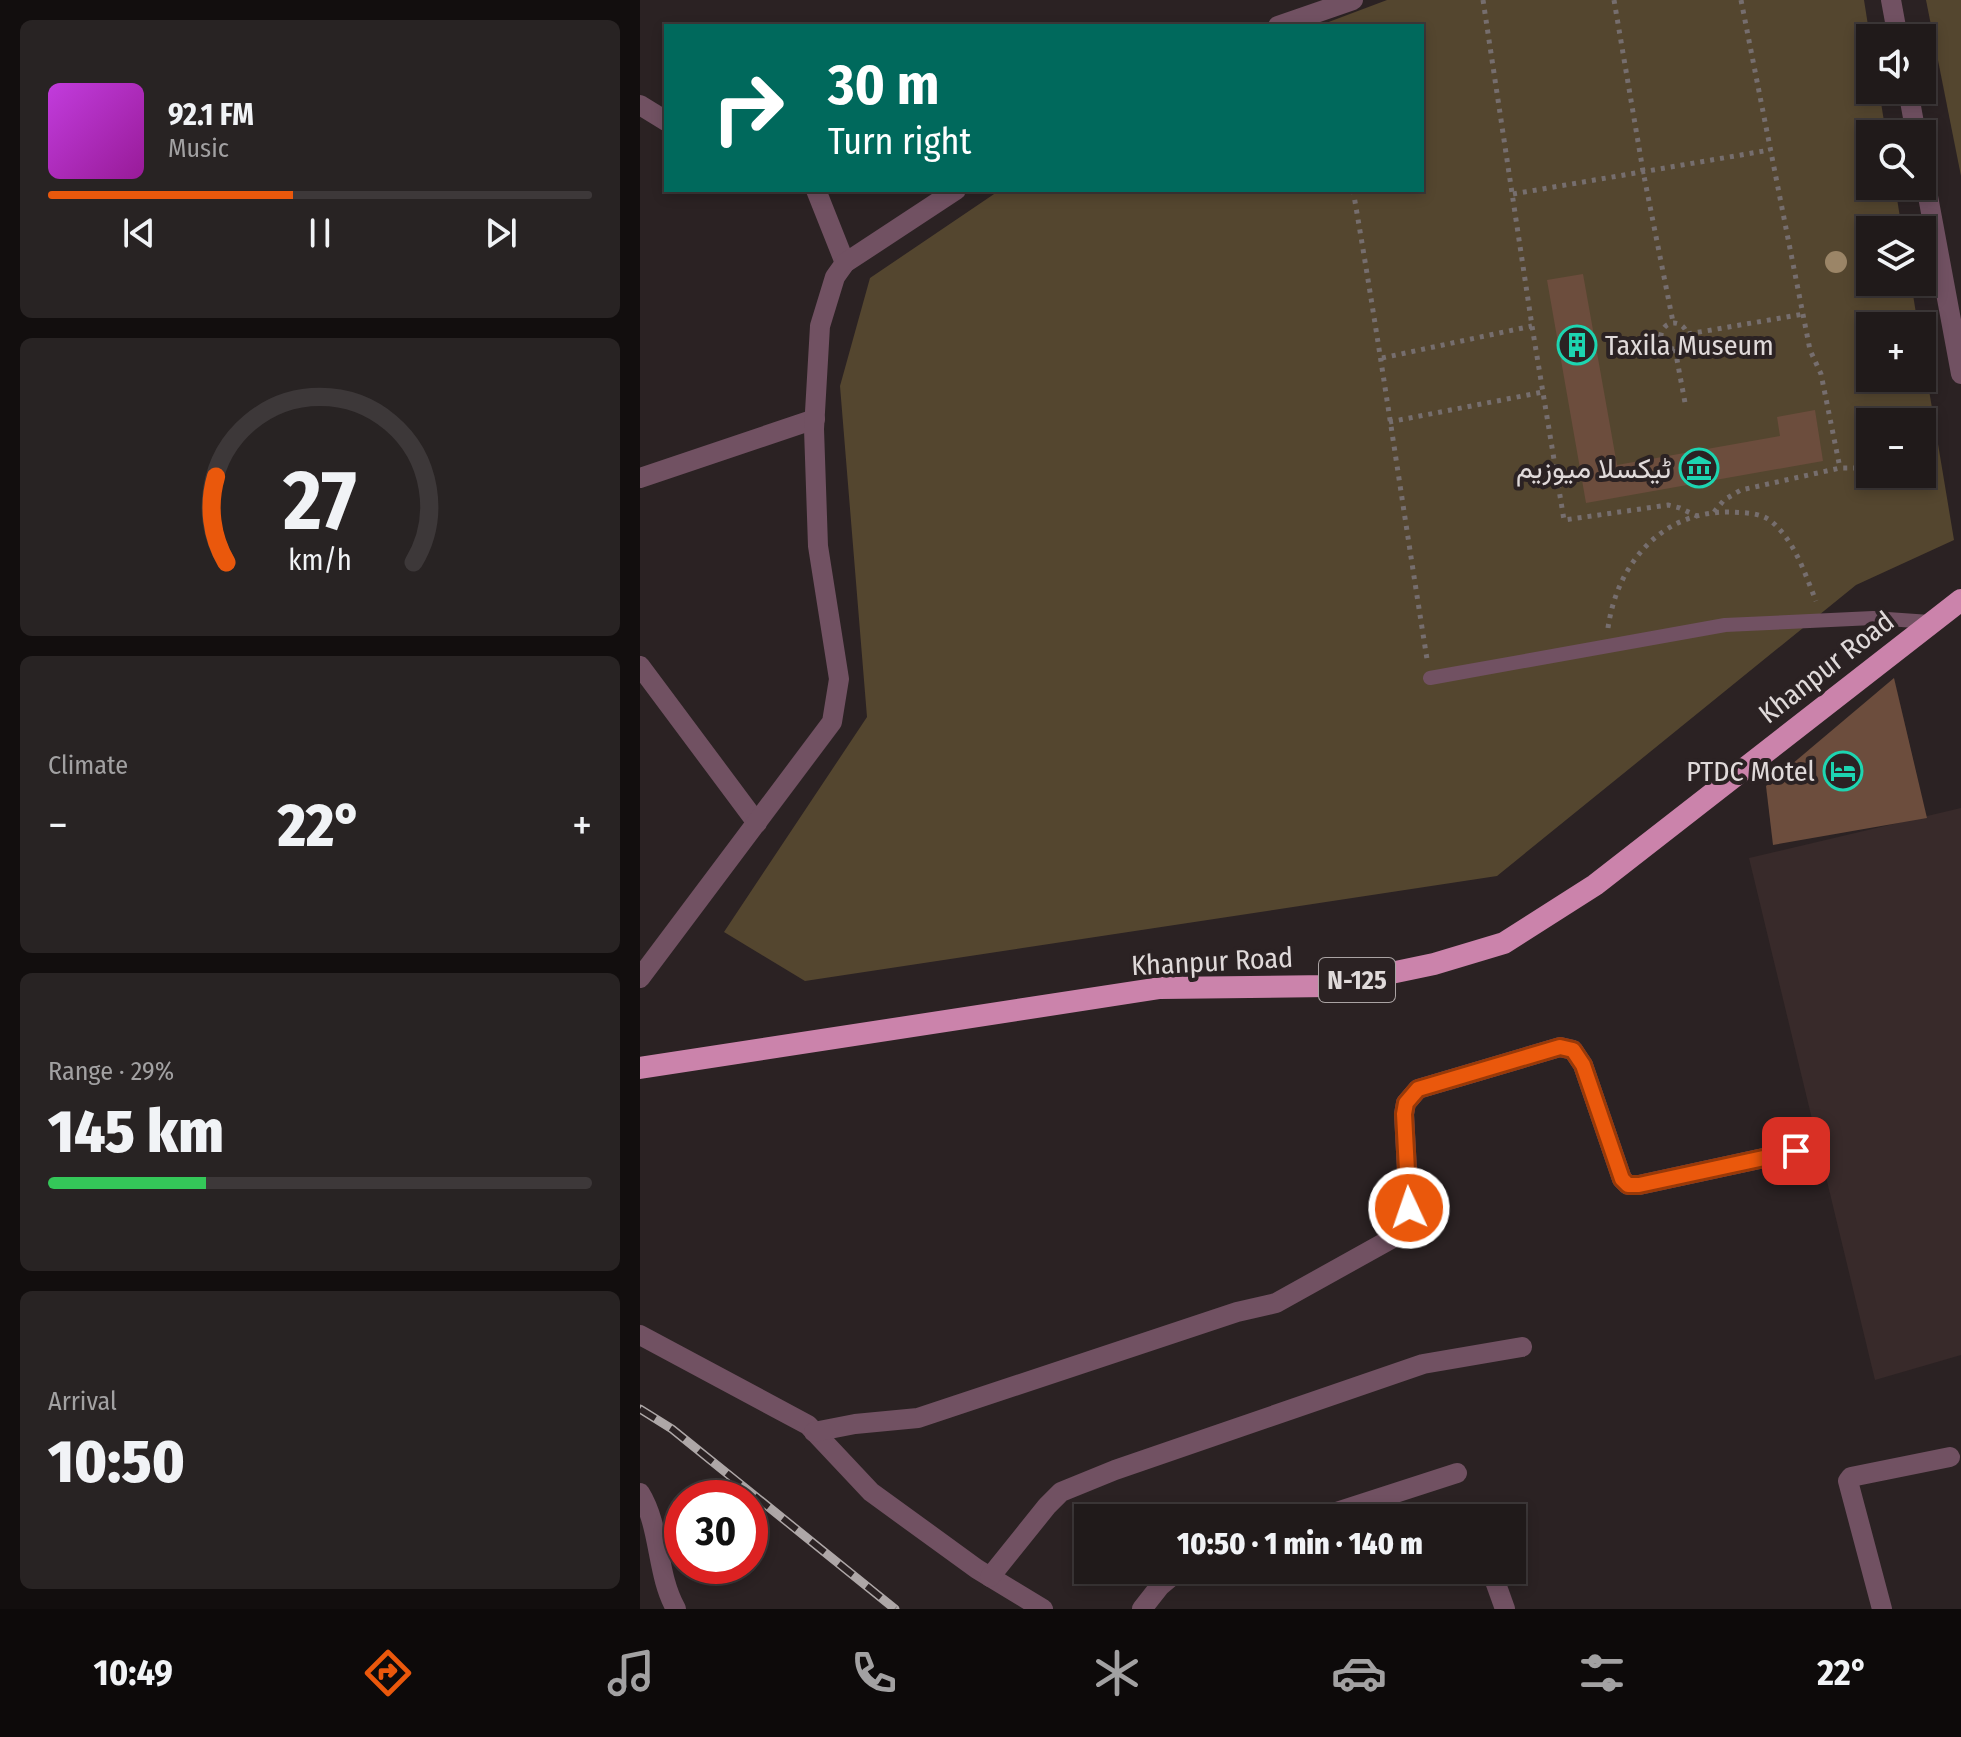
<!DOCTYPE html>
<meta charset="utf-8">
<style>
body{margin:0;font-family:"Fira Sans Condensed",Vazirmatn,sans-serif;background:#282323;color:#f1f3f6;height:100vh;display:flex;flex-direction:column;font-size:30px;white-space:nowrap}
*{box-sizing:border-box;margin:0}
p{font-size:26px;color:#a2a1a2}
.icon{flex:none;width:44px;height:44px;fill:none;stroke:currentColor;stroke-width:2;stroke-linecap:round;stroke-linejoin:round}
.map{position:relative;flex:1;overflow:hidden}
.side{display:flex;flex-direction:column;gap:20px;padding:20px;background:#120e0e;width:640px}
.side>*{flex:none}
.top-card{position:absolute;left:24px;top:24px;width:760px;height:168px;border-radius:0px;box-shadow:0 4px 12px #0003,0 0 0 2px #3d3839;background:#00695c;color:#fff;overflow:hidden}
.buttons{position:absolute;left:1216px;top:24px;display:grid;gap:16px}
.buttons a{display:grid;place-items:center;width:80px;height:80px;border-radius:0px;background:#201a1a;box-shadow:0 4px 12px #0003,0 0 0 2px #3d3839;font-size:40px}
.speed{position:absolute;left:24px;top:1480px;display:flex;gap:16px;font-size:40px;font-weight:700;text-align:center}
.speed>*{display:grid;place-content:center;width:104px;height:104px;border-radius:50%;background:#201a1a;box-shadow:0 4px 12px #0003,0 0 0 2px #3d3839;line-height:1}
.speed .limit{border:12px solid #d22;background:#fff;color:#111}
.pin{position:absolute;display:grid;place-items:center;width:68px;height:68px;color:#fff;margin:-34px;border-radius:16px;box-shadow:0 4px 12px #0006}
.me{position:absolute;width:88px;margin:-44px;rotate:357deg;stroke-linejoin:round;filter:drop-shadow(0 0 6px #0008)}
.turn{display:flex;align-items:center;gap:28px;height:168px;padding:0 32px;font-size:36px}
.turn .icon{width:104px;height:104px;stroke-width:2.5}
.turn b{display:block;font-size:56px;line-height:68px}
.big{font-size:60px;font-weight:800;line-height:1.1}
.side .tile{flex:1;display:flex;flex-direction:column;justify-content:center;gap:12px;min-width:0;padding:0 28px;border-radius:12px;background:#282323}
.side .dial{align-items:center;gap:0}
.dial svg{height:208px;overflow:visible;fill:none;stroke:#3d3839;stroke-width:7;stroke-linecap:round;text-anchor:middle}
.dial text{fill:#f1f3f6;stroke:none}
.song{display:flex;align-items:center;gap:24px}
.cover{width:96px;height:96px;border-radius:12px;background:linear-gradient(135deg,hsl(290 70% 55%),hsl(300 70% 35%))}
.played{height:8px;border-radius:4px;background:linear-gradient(90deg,#ea580c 45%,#3d3839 45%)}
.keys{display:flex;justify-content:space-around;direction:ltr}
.heat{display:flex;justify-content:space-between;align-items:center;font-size:44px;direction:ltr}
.charge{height:12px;border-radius:6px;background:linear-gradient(90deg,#34c759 29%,#3d3839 0)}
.trip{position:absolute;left:434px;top:1504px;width:452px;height:80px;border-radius:0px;background:#201a1a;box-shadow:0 4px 12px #0003,0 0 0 2px #3d3839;font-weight:800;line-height:80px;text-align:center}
.dock{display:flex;height:128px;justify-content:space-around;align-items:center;background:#0d0a0a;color:#a2a1a2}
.dock .icon{width:56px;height:56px}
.dock .on{color:#ea580c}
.dock b{font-size:36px;color:#f1f3f6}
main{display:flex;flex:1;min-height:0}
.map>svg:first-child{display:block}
.built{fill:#382a2a}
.green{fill:#54462f;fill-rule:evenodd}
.building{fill:#6c4d3d}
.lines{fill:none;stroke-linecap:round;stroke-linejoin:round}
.path{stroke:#766e6e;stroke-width:5;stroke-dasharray:4 6;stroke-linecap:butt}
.service{stroke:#715162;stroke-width:14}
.minor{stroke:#715162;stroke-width:20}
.tertiary{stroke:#715162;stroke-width:20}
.trunk{stroke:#cb83ab;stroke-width:22}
.rail-casing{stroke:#aea7a7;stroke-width:9}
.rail{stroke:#2b2223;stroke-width:6;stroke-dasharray:18;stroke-linecap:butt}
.tree{fill:#9b8567}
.route-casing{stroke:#983908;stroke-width:20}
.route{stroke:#ea580c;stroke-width:14}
.labels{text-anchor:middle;stroke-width:8;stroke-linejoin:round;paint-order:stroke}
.shield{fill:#2b2223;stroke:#aaa3a3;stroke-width:2}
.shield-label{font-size:26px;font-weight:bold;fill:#e0dada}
.poi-label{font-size:28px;fill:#e0dada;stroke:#2b2223;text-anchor:end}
.street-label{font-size:28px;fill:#e0dada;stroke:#2b2223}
</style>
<main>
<section class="side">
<div class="tile">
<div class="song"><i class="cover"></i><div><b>92.1 FM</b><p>Music</p></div></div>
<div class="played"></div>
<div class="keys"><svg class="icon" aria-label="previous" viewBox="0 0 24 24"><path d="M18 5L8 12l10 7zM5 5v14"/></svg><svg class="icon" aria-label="pause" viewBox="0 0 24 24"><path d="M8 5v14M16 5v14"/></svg><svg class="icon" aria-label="next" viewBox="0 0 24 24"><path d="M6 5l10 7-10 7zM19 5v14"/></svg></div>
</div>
<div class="tile dial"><svg viewBox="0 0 100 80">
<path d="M14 69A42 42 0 1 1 86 69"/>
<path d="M14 69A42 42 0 0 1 10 36" stroke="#ea580c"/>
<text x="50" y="56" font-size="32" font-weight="700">27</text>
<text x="50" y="72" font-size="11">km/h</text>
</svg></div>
<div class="tile"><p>Climate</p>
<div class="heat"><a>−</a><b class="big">22°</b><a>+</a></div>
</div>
<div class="tile"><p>Range · 29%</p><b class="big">145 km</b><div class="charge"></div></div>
<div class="tile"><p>Arrival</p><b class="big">10:50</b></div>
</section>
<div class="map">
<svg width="1321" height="1609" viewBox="0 0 1321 1609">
<rect width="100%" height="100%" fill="#2b2223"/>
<!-- built -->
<path class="built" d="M 1321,808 L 1321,1355 L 1235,1380 L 1109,858 Z"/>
<!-- green -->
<g class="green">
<path d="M 747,0 L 1224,0 L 1230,38 L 1230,90 L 1239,90 L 1246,134 L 1230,134 L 1230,186 L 1255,186 L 1262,230 L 1230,230 L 1230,282 L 1271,282 L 1278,326 L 1230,326 L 1230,378 L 1282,378 L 1282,348 L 1314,540 L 1216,585 L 857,876 L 165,981 L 84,932 L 227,717 L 200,386 L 230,278 L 360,190 L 782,190 L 782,26 L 678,26 ZM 1230,422 L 1282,422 L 1282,474 L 1230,474 Z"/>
<path d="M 1286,0 L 1321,0 L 1321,176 Z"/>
</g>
<!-- building -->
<g class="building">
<path d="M 943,274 L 977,465 L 1140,436 L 1137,417 L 1175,410 L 1183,461 L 946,503 L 907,280 Z"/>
<path d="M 1254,678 L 1287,818 L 1133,845 L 1126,786 Z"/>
</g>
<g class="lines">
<!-- path -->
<g class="path">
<path d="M 843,0 L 892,326 L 924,520 L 1028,505 L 1040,508 L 1057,516"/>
<path d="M 974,0 L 1003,171 L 1033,322"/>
<path d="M 1101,0 L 1170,350 L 1181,374 L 1200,468"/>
<path d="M 713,190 C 740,346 762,503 787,659"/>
<path d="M 873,194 L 1130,150"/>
<circle cx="1034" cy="336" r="13"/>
<path d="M 1048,334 L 1164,314"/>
<path d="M 967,346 L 1020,337"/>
<path d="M 1035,349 L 1046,408"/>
<path d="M 742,358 L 892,326"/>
<path d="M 749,422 L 903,392"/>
<path d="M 1074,512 L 1084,500 L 1101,490 L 1200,468 L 1230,468"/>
<path d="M 968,628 C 977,564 1021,511 1090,512 C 1104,513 1119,512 1131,521 C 1155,541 1165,574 1176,601"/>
</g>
<!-- service -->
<path class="service" d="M 790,678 L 1085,625 L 1233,618 L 1290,622"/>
<!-- minor -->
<g class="minor">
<path d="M 638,26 L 713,0"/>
<path d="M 0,105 L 26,121"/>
<path d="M 176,190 L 205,263"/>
<path d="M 0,478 L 175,419"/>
<path d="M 0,666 L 117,823"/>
<path d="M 0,978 L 192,722 L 199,679 L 178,546 L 174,429 L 180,326 L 195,277 L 205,263 L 316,190"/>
<path d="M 0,1335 L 168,1425 L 231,1492 L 337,1569 L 403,1609"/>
<path d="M 174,1432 L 215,1424 L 278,1418 L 597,1312 L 636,1303 L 760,1234 L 769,1208 L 764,1114 L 766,1103 L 778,1089 L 920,1047 L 933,1050 L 943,1065 L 982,1179 L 988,1185 L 999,1185 L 1156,1151"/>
<path d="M 0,1493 C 21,1527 16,1574 36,1609"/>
<path d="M 678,1518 L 817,1473"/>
<path d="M 851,1570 L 865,1609"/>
<path d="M 350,1577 L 407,1506 L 421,1492 L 475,1470 L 783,1364 L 882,1347"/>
<path d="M 502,1609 L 520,1586 L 539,1570"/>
<path d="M 1242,1609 L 1208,1481 L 1211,1477 L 1310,1457"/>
</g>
<!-- tertiary -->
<g class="tertiary">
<path d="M 1251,0 L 1258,38"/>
<path d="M 1268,90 L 1276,134"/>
<path d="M 1282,164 L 1321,374"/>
</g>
<!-- trunk -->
<path class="trunk" d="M 0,1068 L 520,988 L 689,986 L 794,964 L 864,943 L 955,885 L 1321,600"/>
<defs>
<path id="rail" d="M 0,1409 L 32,1429 L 255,1609"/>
</defs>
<!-- rail casing -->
<use href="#rail" class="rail-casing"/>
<!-- rail -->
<use href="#rail" class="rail"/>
</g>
<!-- trees -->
<circle class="tree" cx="1196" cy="262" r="11"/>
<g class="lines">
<defs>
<path id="route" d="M 769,1208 L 764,1114 L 766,1103 L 778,1089 L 920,1047 L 933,1050 L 943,1065 L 982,1179 L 988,1185 L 999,1185 L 1156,1151"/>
</defs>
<!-- route casing -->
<use href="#route" class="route-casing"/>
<!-- route -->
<use href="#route" class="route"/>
</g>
<!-- icons -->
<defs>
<symbol id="building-ring" viewBox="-11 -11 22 22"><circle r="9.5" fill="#2b2223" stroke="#1dd5b1" stroke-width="1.5"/><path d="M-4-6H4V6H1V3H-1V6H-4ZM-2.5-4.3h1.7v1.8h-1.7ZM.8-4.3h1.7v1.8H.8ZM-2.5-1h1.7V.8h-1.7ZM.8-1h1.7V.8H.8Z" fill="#1dd5b1"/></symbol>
<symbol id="museum-ring" viewBox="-11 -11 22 22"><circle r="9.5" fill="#2b2223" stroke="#1dd5b1" stroke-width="1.5"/><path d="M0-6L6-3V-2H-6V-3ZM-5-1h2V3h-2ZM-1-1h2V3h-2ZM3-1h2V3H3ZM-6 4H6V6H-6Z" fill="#1dd5b1"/></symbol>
<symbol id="hotel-ring" viewBox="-11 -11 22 22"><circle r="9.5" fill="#2b2223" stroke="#1dd5b1" stroke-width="1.5"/><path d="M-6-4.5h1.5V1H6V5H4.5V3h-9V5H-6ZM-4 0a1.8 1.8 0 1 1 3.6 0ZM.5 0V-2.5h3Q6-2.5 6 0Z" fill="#1dd5b1"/></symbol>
</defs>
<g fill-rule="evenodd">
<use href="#building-ring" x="915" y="323" width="44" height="44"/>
<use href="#museum-ring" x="1037" y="446" width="44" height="44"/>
<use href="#hotel-ring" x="1181" y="749" width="44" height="44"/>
</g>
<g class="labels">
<!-- shield labels -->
<rect class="shield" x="679" y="958" width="76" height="44" rx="6"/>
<g class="shield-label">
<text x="717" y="989">N-125</text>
</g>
<!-- poi labels -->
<g class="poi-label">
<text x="965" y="355" text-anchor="start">Taxila Museum</text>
<text x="1031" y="478">ٹیکسلا میوزیم</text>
<text x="1175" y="781">PTDC Motel</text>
</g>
<!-- street labels -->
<g class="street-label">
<text transform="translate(1186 667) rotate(-38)" y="10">Khanpur Road</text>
<text transform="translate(572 961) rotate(-3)" y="10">Khanpur Road</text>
</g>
</g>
</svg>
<div class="buttons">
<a><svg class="icon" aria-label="sound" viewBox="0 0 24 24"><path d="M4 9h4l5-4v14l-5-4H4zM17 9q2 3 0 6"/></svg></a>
<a><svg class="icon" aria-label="search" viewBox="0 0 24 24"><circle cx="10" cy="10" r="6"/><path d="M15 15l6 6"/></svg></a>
<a><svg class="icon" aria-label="layers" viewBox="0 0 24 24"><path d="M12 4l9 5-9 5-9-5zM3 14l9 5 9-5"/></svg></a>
<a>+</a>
<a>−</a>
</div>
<div class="speed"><div class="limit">30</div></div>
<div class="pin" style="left:1156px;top:1151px;background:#d93025"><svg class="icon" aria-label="arrive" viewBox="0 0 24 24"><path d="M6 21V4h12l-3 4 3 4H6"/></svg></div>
<svg class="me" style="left:769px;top:1208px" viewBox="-20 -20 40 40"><circle r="17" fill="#ea580c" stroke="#fff" stroke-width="3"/><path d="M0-11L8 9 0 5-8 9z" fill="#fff"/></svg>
<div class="trip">10:50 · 1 min · 140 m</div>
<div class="top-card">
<div class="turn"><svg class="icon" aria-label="right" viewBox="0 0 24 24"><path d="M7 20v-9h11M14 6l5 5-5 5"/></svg><div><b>30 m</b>Turn right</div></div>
</div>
</div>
</main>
<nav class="dock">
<b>10:49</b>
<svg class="icon on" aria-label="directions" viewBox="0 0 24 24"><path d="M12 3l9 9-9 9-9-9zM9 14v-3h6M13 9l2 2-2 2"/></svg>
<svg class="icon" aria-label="music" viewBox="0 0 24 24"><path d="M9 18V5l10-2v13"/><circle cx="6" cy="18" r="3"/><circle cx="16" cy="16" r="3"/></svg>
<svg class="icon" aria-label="phone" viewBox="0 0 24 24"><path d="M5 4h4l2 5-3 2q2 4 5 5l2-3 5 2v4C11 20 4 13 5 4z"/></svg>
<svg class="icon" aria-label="climate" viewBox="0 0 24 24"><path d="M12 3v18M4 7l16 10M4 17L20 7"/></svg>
<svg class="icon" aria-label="car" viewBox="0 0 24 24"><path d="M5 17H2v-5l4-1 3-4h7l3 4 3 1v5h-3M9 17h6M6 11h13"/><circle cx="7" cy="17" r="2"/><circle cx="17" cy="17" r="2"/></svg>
<svg class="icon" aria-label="filters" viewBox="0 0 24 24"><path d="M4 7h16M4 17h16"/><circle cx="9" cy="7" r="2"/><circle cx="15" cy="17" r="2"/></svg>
<b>22°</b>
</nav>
